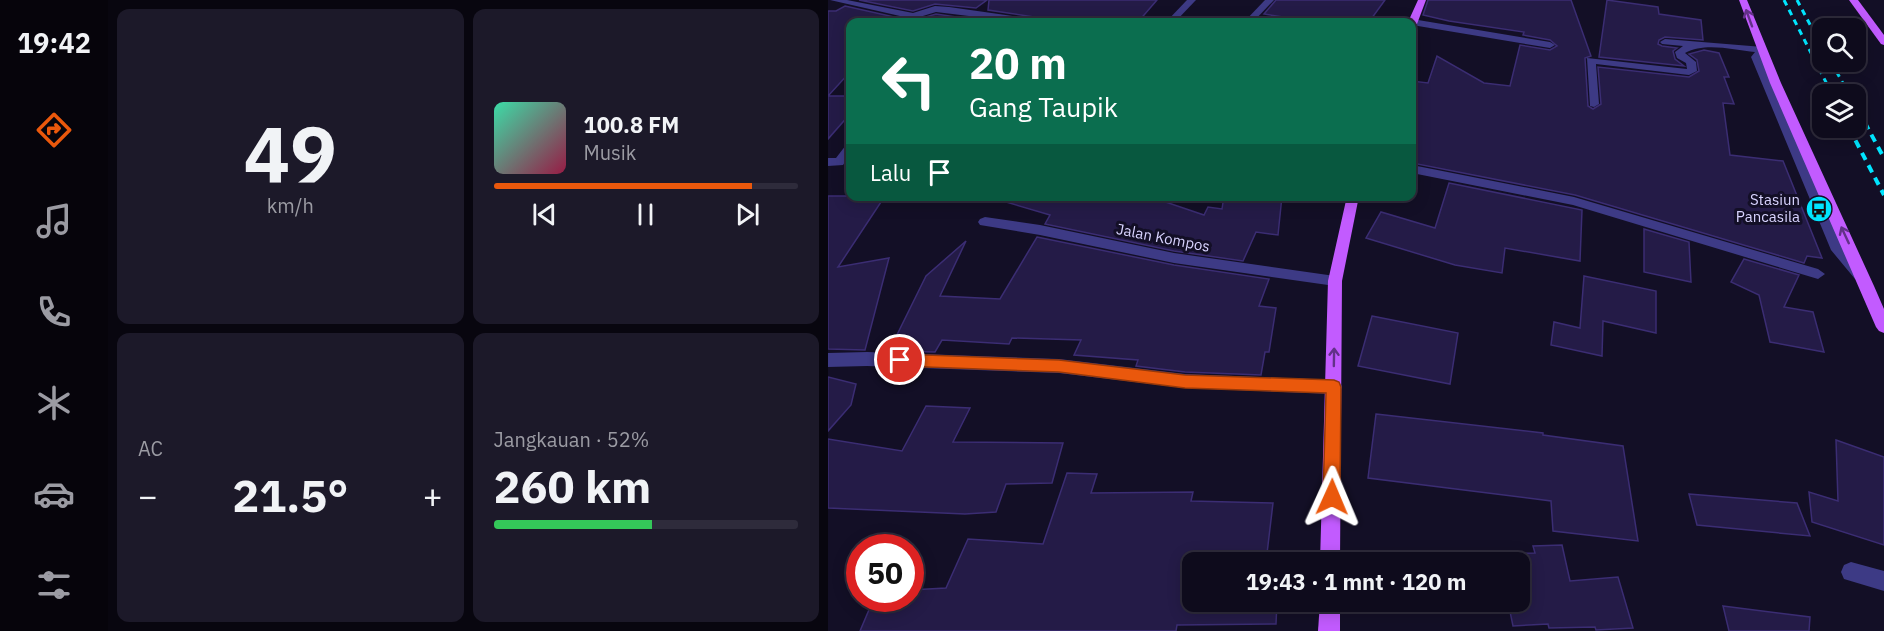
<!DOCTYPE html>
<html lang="id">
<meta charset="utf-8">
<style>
body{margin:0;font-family:"IBM Plex Sans",sans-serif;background:#1c1929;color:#f1f3f6;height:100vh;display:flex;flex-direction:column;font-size:22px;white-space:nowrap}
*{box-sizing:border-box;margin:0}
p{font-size:20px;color:#9b9ba3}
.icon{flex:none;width:33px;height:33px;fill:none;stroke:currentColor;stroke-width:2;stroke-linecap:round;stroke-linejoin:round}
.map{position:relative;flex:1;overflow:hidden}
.sheet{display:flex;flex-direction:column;gap:9px;padding:9px;background:#08060f;width:720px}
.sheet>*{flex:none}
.banner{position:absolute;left:18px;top:18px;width:570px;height:183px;border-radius:12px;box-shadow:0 3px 15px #0003,0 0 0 2px #2e2b3b;background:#0b6e4f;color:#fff;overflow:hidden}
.controls{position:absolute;left:984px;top:18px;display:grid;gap:12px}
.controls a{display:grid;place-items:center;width:54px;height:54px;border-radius:12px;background:#0e0b1c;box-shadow:0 3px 15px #0003,0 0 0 2px #2e2b3b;font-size:30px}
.speed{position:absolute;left:18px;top:534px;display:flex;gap:12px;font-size:30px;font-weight:700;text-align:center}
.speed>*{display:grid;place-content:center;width:78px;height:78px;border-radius:50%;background:#0e0b1c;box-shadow:0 3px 15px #0003,0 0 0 2px #2e2b3b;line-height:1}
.speed .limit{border:9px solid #d22;background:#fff;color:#111}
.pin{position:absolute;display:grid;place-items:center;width:51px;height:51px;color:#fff;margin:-26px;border:3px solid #fff;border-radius:50%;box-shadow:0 2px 6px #0007}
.me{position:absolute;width:66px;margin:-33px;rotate:1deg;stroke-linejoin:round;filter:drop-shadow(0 0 4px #0008)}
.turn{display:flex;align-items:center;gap:21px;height:126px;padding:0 24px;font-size:27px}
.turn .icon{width:78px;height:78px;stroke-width:2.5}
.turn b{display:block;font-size:42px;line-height:51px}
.then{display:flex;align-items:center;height:57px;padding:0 24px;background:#0003;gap:12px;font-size:22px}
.big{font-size:45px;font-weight:700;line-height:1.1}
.sheet .card{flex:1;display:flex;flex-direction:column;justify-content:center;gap:9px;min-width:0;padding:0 21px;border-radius:12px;background:#1c1929}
.sheet .dial{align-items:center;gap:0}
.dial b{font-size:78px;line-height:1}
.song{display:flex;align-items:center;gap:18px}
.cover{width:72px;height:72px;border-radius:9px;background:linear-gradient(135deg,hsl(160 70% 55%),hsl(340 70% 35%))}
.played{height:6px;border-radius:3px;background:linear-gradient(90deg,#ea580c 85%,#2e2b3b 85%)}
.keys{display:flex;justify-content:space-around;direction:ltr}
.heat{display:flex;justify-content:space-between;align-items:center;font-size:33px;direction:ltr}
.charge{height:9px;border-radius:4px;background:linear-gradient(90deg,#34c759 52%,#2e2b3b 0)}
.sheet .tiles{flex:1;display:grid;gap:9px;grid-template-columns:repeat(2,1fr)}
.trip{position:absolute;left:354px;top:552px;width:348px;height:60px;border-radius:12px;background:#0e0b1c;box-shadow:0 3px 15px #0003,0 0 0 2px #2e2b3b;font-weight:700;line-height:60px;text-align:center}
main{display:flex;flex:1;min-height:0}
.dock{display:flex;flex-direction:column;width:108px;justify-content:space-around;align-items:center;background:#06040b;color:#9b9ba3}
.dock .icon{width:42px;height:42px}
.dock .selected{color:#ea580c}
.dock b{font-size:27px;color:#f1f3f6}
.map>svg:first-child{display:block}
.building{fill:#241b47;stroke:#3b2d73;stroke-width:1.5}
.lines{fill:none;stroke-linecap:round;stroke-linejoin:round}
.minor{fill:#3d3a85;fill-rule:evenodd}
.major{fill:#c25bff;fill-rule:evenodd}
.rail-far1{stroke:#00e5ff;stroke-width:3;stroke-dasharray:6 5;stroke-linecap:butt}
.rail{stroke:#00e5ff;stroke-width:4;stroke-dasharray:8 6;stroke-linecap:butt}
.oneway{stroke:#623188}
.route{fill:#ea580c;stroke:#983908;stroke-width:1.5}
.labels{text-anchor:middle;stroke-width:6;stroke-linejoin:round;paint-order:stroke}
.poi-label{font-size:15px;fill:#d9d4ff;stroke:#130f26;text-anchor:end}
.street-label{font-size:15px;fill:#d9d4ff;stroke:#130f26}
</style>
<main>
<nav class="dock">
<b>19:42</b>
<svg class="icon selected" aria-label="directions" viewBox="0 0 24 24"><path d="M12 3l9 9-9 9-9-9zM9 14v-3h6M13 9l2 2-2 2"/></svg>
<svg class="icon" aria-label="music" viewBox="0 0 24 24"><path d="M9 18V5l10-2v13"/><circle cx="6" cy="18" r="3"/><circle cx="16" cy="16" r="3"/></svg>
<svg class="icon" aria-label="phone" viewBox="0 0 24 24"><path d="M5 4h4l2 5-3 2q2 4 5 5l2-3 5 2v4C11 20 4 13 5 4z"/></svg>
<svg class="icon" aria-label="climate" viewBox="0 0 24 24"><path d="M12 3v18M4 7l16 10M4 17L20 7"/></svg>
<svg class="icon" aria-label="car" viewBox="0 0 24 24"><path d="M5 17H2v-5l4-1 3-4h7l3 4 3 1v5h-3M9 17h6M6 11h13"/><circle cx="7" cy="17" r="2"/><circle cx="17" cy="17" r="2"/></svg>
<svg class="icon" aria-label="filters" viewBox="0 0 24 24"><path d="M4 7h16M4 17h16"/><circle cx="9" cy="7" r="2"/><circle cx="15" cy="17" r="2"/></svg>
</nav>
<section class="sheet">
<div class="tiles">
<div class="card dial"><b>49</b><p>km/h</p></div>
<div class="card">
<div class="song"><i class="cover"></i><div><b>100.8 FM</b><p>Musik</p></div></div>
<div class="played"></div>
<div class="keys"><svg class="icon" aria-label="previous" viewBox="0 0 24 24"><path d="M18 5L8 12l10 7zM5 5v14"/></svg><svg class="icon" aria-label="pause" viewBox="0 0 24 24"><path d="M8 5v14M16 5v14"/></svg><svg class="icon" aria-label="next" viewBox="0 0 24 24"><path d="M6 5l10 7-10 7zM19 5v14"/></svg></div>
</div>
<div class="card"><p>AC</p>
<div class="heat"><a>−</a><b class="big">21.5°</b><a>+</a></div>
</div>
<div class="card"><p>Jangkauan · 52%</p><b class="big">260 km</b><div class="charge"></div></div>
</div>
</section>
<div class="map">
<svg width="1056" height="631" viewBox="0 0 1056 631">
<rect width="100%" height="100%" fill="#130f26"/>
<!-- building -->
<g class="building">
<path d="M 31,0 L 159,0 L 148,8 L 107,4 L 85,11 Z"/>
<path d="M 161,0 L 329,0 L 310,22 L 221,22 L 206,17 L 160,10 Z"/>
<path d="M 448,0 L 557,0 L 541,22 L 488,22 L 436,14 Z"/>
<path d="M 600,0 L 743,0 L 763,56 L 757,58 L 760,106 L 765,109 L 773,104 L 770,67 L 861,77 L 871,71 L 869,60 L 861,54 L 876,50 L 891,53 L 901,77 L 896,77 L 906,104 L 895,103 L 902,155 L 955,161 L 994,258 L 979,256 L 976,263 L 747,195 L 584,163 L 584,81 L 600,83 L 609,56 L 656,83 L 682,86 L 692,45 L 722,50 L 729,46 L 722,40 L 695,35 L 696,32 L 621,21 L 595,15 Z"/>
<path d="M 779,0 L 830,7 L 831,14 L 873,20 L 875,40 L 837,37 L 831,40 L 830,44 L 834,46 L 849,48 L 845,51 L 847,59 L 856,66 L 771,57 Z"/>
<path d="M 17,6 L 84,21 L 108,14 L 135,18 L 129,22 L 22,22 L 22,72 L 0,96 L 22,96 L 22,114 L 0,139 L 0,11 L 8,11 Z"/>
<path d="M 621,183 L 754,210 L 752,261 L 677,248 L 674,273 L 627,265 L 538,238 L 553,212 L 607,228 Z"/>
<path d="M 0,196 L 57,196 L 10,267 L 61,258 L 37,350 L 0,349 Z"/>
<path d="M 179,196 L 320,196 L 376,215 L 380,207 L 394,209 L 396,196 L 454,196 L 450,235 L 428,232 L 415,261 L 346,251 L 217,224 L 222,215 L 178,202 Z"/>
<path d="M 816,229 L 861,242 L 863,282 L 816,272 Z"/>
<path d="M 209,237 L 346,265 L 441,279 L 431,306 L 448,308 L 441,352 L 437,352 L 433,375 L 357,372 L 308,366 L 310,360 L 246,355 L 253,340 L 184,338 L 181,344 L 114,340 L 107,352 L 61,351 L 98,276 L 138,241 L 112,296 L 172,299 Z"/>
<path d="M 916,259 L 971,275 L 956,307 L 985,312 L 996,352 L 942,342 L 931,295 L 903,282 Z"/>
<path d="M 756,276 L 828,291 L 828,333 L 775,321 L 774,356 L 723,345 L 726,322 L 752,328 Z"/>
<path d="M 544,316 L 630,333 L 622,384 L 530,366 Z"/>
<path d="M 0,377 L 28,384 L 23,405 L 0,431 Z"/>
<path d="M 98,406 L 142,408 L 125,442 L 235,443 L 224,483 L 178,484 L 168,512 L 137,514 L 0,508 L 0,439 L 74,451 Z"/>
<path d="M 548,414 L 715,433 L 715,435 L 795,446 L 810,541 L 725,531 L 723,501 L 540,478 Z"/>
<path d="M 1008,440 L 1056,457 L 1056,545 L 984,522 L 981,492 L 1010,501 Z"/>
<path d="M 239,473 L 269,474 L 263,493 L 365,492 L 363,501 L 445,503 L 438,562 L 364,562 L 364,602 L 449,602 L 448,624 L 349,625 L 348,631 L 32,631 L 46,598 L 82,598 L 82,590 L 118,588 L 140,539 L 215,544 Z"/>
<path d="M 861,494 L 969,503 L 982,536 L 869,525 Z"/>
<path d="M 734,545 L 742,581 L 790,577 L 805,628 L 768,630 L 767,627 L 721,628 L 720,624 L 685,626 L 680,602 L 692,602 L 692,562 L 673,562 L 672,554 L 707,553 L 705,546 Z"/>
<path d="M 895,606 L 982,617 L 981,631 L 901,631 Z"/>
</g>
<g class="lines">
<!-- minor -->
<g class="minor">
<path d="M 2,0 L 19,0 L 85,13 L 107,6 L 121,7 L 206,19 L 211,22 L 190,22 L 108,12 L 85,19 Z"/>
<path d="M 359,0 L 368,0 L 347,22 L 338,22 Z"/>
<path d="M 437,0 L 446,0 L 425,22 L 416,22 Z"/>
<path d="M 584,19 L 722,42 L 727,45 L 722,48 L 584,25 L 579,22 Z"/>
<path d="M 837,39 L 935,47 L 938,51 L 933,57 L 1016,247 L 1037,271 L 1039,275 L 1037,279 L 1027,279 L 1003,250 L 923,57 L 927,52 C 906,50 877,42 857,53 L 868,62 L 869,71 L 861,75 L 768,64 L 771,104 L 766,107 L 762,106 L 759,58 L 859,69 L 858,63 L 849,58 L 847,52 L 855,46 L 834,44 L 832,42 Z"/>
<path d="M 22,144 L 22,155 L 15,165 L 0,166 L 0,158 L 8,158 L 18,145 Z"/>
<path d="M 584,165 L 746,197 L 990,269 L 997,274 L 990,279 L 745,205 L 584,173 Z"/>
<path d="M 157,217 L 212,225 L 346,253 L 507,276 L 514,281 L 507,286 L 346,263 L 212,235 L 152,225 L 150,222 L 152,219 Z"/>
<path d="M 39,352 L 231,359 L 357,374 L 506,380 L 512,382 L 514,387 L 512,392 L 506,394 L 357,388 L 231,373 L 39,366 L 0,367 L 0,353 Z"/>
<path d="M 1023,562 L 1056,571 L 1056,591 L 1016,579 L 1013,572 L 1016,565 Z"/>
</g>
<!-- major -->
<g class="major">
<path d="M 590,0 L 598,0 L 589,24 L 584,27 L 584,22 L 580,22 Z"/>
<path d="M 911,0 L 919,0 L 953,83 L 1046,286 L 1056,309 L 1056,333 L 1051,331 L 1048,327 L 942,83 Z"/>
<path d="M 1021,0 L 1030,0 L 1056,35 L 1056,45 L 1053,44 Z"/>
<path d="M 519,196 L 531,196 L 514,281 L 512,562 L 492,562 L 500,281 Z"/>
<path d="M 492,602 L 512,602 L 512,631 L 490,631 Z"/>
</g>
<!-- rail-far1 -->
<g class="rail-far1">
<path d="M 956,0 L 1004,94"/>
<path d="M 969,0 L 994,47"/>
<path d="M 1003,62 L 1021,94"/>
<path d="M 1028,106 L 1031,111"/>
</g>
<!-- rail -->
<g class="rail">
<path d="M 1030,110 L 1056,158"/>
<path d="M 1021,128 L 1056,195"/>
</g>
</g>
<!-- one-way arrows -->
<defs><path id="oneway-shaft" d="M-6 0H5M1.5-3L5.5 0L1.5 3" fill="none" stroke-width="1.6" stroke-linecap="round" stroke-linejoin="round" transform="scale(1.5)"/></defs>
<g class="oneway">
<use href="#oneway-shaft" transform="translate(921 18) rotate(-110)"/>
<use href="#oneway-shaft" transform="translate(1017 235) rotate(-115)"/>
<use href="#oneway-shaft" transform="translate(506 357) rotate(-89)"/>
</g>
<!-- route -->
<path class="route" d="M 72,354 L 231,360 L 357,375 L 506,380 L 511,382 L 513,387 L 512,497 L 510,503 L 504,505 L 498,503 L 495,497 L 498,393 L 357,388 L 231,372 L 72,366 L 67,365 L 64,360 L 67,356 Z"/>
<!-- icons -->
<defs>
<symbol id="bus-disc" viewBox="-11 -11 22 22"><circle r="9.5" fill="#00e5ff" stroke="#130f26"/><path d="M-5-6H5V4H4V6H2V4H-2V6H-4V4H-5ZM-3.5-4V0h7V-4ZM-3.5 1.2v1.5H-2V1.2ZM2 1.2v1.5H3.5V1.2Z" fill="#111"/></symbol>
</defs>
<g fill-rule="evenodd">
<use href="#bus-disc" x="976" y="194" width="30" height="30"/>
</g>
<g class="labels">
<!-- poi labels -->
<g class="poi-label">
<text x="972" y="205">Stasiun<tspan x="972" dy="17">Pancasila</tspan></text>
</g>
<!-- street labels -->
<g class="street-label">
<text transform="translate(335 238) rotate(11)" y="5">Jalan Kompos</text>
</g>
</g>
</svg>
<div class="controls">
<a><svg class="icon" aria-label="search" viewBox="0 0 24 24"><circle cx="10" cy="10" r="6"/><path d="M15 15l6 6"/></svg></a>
<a><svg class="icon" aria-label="layers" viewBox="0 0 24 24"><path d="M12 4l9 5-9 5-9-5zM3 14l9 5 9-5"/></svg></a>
</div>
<div class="speed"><div class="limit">50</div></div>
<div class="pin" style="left:72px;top:360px;background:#d93025"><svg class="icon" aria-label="arrive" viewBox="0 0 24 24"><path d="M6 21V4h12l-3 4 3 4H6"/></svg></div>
<svg class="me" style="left:504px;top:497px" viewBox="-20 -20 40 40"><path d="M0-17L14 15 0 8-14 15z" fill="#ea580c" stroke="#fff" stroke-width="4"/></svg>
<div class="trip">19:43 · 1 mnt · 120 m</div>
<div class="banner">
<div class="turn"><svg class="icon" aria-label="left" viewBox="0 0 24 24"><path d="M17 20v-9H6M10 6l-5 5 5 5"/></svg><div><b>20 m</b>Gang Taupik</div></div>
<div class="then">Lalu<svg class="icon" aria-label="arrive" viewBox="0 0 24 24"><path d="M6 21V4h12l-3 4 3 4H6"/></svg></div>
</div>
</div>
</main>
